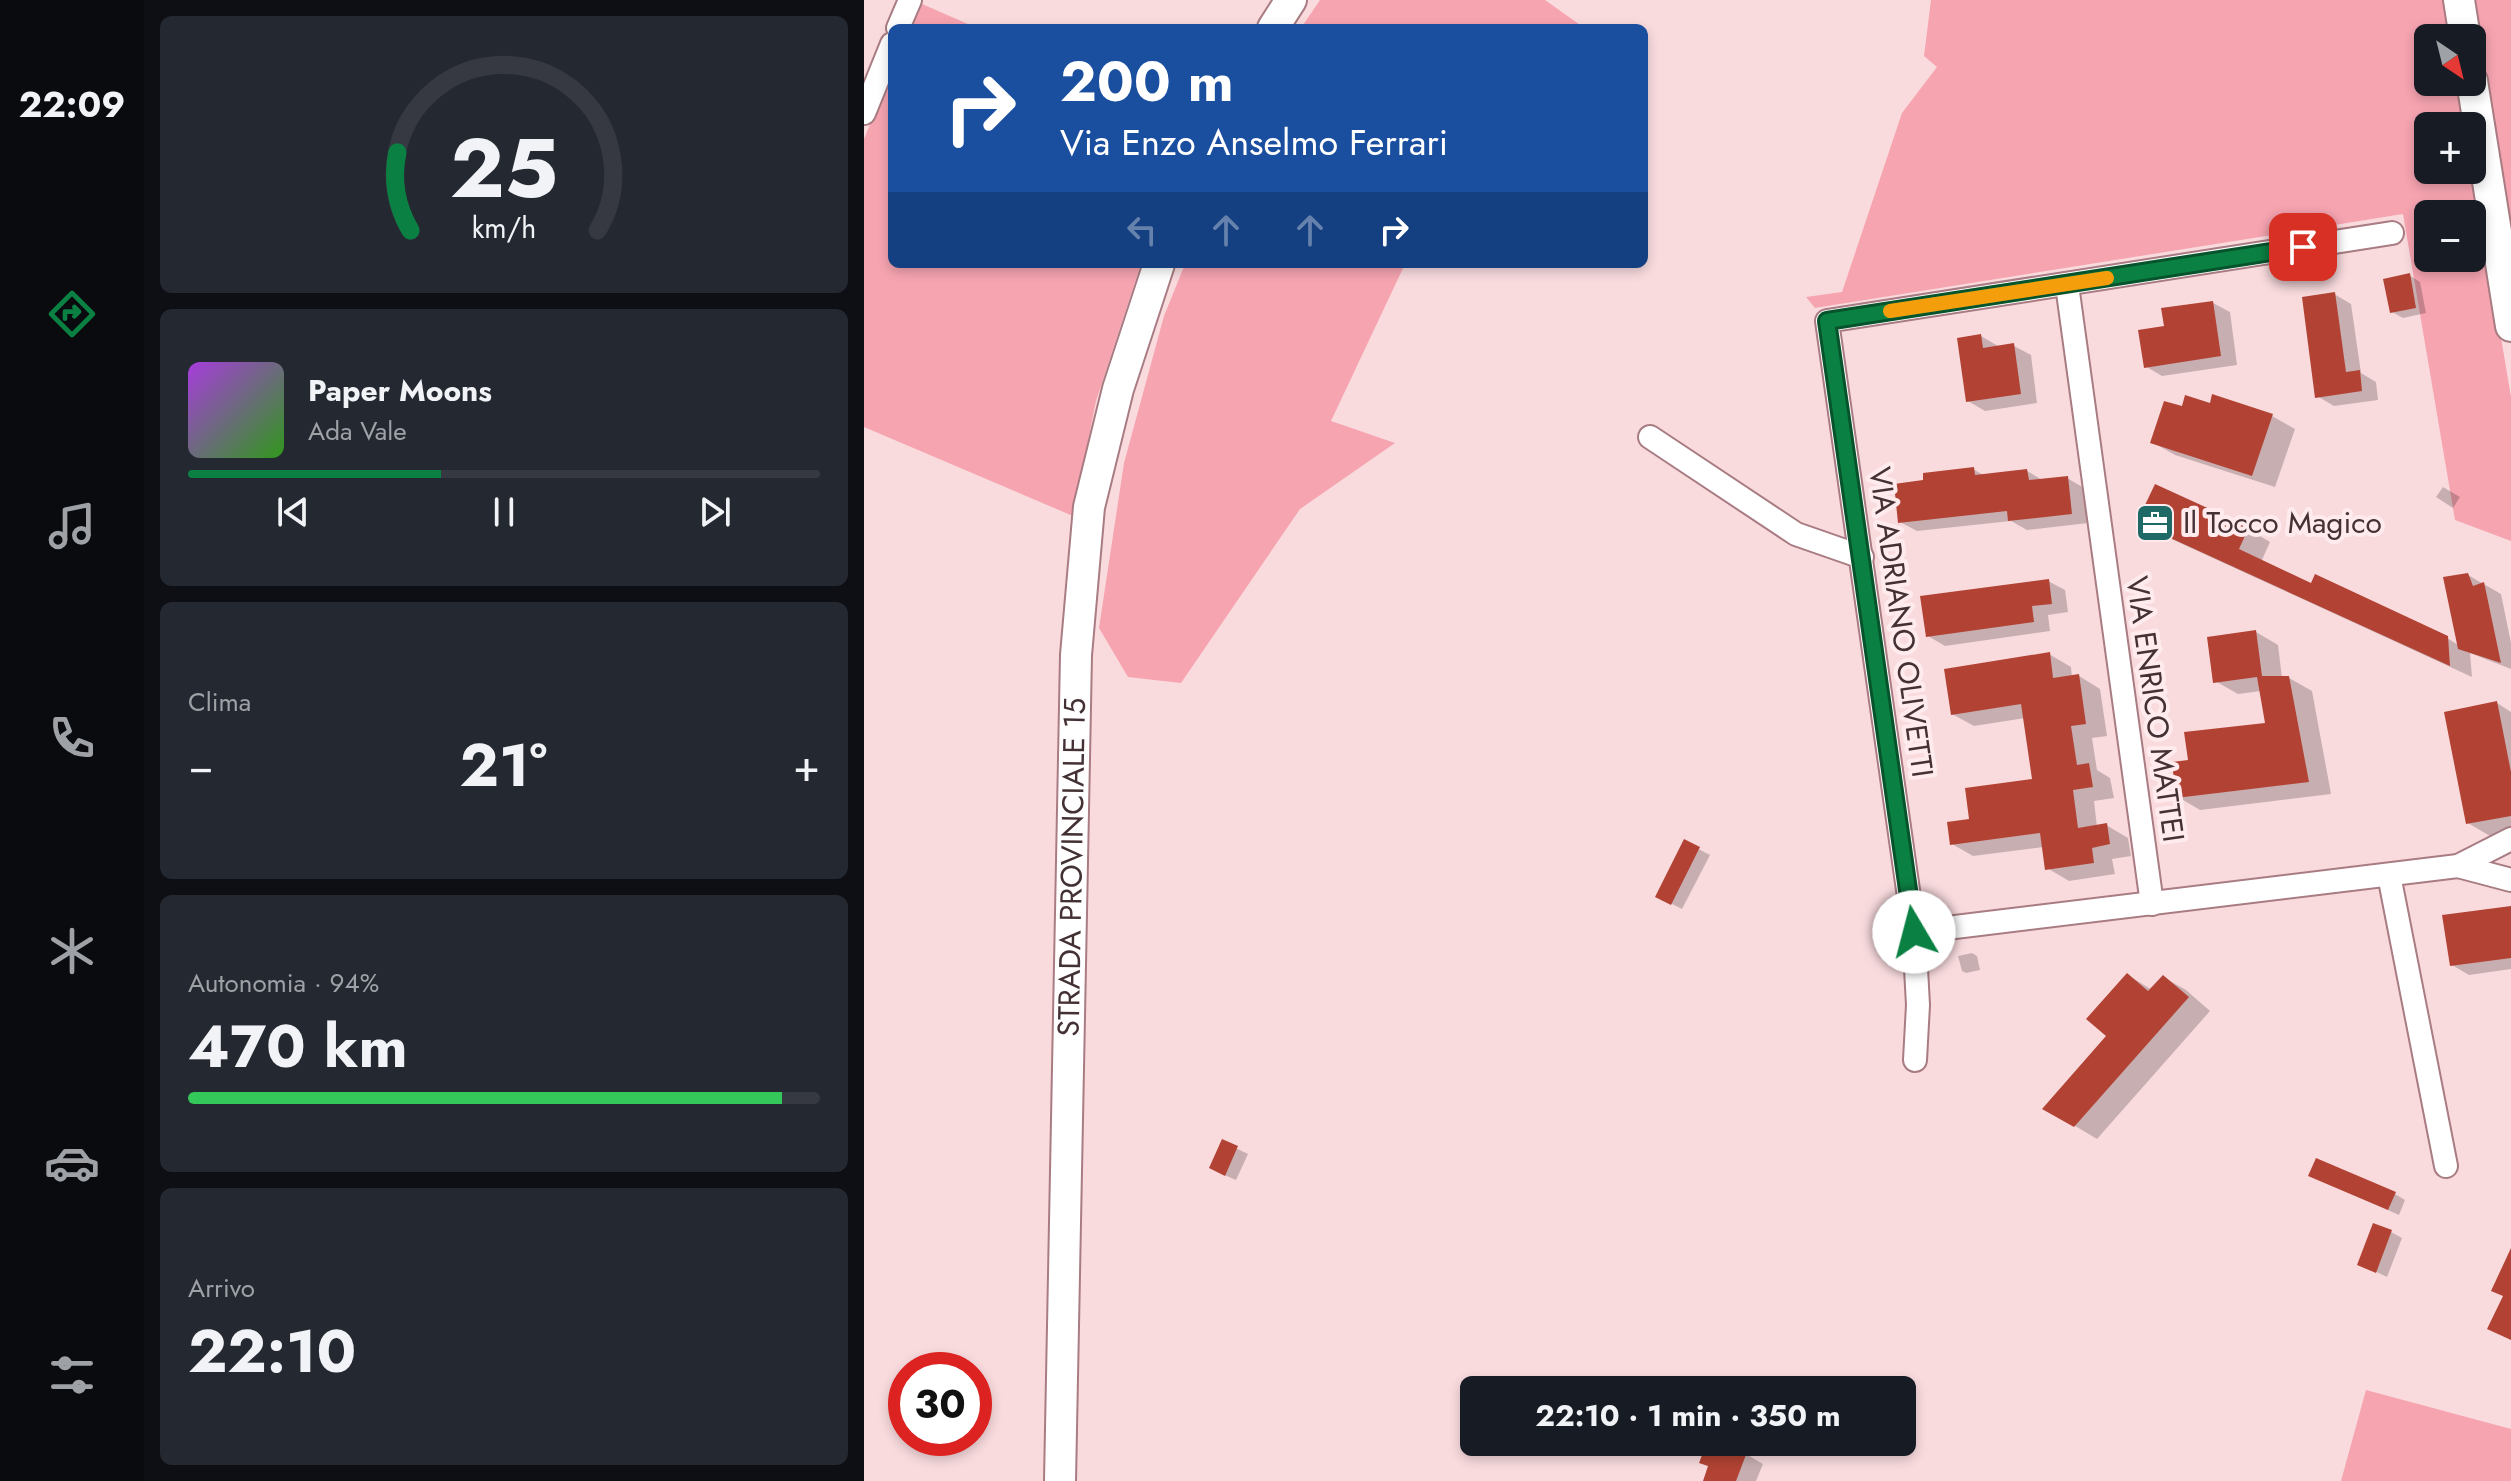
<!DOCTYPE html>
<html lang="it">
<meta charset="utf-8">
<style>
body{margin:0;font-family:Jost,sans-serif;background:#242831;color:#f1f3f6;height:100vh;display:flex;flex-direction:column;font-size:30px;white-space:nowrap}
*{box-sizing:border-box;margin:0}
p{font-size:26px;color:#9ea1a6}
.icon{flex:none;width:44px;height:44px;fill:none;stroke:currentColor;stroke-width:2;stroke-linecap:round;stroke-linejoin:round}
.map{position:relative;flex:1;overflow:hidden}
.sheet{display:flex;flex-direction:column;gap:16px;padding:16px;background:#0d0f14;width:720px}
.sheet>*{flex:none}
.top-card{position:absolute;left:24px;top:24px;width:760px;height:244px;border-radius:12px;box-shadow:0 4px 12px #0003;background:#1a4fa0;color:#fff;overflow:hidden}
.needle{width:52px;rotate:145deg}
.buttons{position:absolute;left:1550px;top:24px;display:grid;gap:16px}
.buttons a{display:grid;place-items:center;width:72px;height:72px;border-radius:12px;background:#171b24;box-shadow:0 4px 12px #0003;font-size:40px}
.speed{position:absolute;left:24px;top:1352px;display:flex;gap:16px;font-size:40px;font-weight:700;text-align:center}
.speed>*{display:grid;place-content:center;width:104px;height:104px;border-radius:50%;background:#171b24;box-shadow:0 4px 12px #0003;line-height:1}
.speed .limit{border:12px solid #d22;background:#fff;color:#111}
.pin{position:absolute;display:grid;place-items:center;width:68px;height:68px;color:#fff;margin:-34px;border-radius:16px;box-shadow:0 4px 12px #0006}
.me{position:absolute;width:88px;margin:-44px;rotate:352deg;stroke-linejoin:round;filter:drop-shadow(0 0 6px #0008)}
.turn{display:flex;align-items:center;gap:28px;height:168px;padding:0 40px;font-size:36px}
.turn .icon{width:104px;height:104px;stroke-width:2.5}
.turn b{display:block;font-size:56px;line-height:68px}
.lanes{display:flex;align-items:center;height:76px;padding:0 40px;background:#0003;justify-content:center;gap:40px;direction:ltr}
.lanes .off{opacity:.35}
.big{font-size:60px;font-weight:700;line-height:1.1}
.sheet .widget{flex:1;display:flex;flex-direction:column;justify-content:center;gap:12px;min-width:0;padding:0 28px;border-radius:12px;background:#242831}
.sheet .dial{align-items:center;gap:0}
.dial svg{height:208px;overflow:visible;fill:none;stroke:#363941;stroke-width:7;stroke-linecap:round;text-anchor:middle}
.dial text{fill:#f1f3f6;stroke:none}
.song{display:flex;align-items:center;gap:24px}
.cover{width:96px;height:96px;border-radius:12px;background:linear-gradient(135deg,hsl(280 70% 55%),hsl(110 70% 35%))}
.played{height:8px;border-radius:4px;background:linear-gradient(90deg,#0b8043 40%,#363941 40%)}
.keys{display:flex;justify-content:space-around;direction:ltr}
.heat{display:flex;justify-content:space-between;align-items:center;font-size:44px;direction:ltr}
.charge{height:12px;border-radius:6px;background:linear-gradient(90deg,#34c759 94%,#363941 0)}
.trip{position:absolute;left:596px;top:1376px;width:456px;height:80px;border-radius:12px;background:#171b24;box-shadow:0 4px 12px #0003;font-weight:700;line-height:80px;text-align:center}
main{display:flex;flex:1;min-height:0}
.tab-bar{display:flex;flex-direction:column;width:144px;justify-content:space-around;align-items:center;background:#090b0e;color:#9ea1a6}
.tab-bar .icon{width:56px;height:56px}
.tab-bar .on{color:#0b8043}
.tab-bar b{font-size:36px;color:#f1f3f6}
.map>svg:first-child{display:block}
.green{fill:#f6a4b0;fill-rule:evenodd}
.shadow{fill:#0003}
.building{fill:#b24334}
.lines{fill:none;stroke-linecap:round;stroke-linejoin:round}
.street-casing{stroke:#a87c82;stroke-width:26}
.secondary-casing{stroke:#a87c82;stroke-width:34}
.street{stroke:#fff;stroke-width:22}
.secondary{stroke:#fff;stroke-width:30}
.route-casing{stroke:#07532c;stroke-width:20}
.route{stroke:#0b8043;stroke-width:14}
.slow{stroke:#f59e0b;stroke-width:14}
.labels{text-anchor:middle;stroke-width:8;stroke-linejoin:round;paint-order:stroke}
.poi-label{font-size:30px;fill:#443134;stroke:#ffebed;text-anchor:start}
.street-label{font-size:30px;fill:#443134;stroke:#ffebed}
</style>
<main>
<nav class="tab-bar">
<b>22:09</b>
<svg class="icon on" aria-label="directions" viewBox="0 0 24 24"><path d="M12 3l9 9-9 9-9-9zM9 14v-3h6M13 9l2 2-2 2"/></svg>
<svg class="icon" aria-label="music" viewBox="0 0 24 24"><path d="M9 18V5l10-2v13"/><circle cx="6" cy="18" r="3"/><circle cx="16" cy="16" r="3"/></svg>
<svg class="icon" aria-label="phone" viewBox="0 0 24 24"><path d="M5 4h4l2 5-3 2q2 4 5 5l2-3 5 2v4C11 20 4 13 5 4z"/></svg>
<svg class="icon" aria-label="climate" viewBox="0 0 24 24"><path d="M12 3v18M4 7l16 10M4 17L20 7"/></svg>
<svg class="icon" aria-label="car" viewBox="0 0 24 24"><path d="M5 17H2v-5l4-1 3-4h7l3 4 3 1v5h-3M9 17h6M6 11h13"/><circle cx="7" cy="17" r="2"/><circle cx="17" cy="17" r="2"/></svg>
<svg class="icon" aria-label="filters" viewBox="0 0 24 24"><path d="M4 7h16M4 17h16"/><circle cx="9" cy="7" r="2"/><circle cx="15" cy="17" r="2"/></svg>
</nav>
<section class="sheet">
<div class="widget dial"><svg viewBox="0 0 100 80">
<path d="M14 69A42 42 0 1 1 86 69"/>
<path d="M14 69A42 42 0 0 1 9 39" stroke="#0b8043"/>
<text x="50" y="56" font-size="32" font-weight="700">25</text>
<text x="50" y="72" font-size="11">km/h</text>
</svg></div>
<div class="widget">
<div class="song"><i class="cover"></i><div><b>Paper Moons</b><p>Ada Vale</p></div></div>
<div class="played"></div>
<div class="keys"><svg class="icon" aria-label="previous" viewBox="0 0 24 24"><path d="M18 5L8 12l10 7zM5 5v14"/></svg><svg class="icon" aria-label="pause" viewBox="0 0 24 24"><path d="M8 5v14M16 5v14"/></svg><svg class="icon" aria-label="next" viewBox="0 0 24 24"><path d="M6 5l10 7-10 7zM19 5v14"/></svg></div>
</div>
<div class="widget"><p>Clima</p>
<div class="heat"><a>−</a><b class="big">21°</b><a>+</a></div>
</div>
<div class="widget"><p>Autonomia · 94%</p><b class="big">470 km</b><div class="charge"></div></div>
<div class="widget"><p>Arrivo</p><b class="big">22:10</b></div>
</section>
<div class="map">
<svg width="1647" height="1481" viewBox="0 0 1647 1481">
<rect width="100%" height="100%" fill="#f9dbde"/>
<!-- green -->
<g class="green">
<path d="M 456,0 L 681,0 L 719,27 L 437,28 Z"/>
<path d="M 1067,0 L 1581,0 L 1587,38 L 1564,38 L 1564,82 L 1594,82 L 1601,126 L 1564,126 L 1564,170 L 1608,170 L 1608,165 L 1647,397 L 1647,541 L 1591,520 L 1539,214 L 951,308 L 942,297 L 978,292 L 1038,113 L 1073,67 L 1060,56 ZM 1564,214 L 1608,214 L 1608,258 L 1564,258 Z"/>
<path d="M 1608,0 L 1647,0 L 1647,244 L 1612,25 Z"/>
<path d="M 58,4 L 113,28 L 46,28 Z"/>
<path d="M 28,71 L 28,264 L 277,264 L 232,401 L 209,516 L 0,427 L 0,139 Z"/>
<path d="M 321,264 L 541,264 L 467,421 L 531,443 L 436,509 L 317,683 L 264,677 L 235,628 L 260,463 L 300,316 Z"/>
<path d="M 1502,1390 L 1647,1429 L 1647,1481 L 1477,1481 Z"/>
</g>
<!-- shadow -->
<g class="shadow">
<path d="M 1545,275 L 1556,282 L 1562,313 L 1539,318 L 1528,312 Z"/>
<path d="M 1470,294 L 1487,304 L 1497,373 L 1512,382 L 1514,400 L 1470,406 L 1453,396 Z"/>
<path d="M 1349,303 L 1366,312 L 1373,365 L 1298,376 L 1281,366 L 1302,328 Z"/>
<path d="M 1117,336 L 1134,346 L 1150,346 L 1167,355 L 1173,403 L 1121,411 L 1104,401 Z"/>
<path d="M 1347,405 L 1408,416 L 1431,429 L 1411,487 L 1311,455 L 1288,442 Z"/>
<path d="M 1109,469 L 1121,476 L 1163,471 L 1180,481 L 1203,478 L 1220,488 L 1224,523 L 1163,530 L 1147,521 L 1053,531 L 1036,522 L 1061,482 Z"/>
<path d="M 1579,487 L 1596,497 L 1589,508 L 1572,497 Z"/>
<path d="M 1281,524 L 1384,529 L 1406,542 L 1397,562 L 1448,586 L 1583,638 L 1596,646 L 1604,575 L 1637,594 L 1647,643 L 1647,669 L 1606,653 L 1608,677 L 1303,537 Z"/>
<path d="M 1184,581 L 1201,590 L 1204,612 L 1184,615 L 1186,631 L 1081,646 L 1064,636 Z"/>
<path d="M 1392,632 L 1414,645 L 1418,678 L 1425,678 L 1448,691 L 1467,794 L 1336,810 L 1314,797 L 1326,762 L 1403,725 L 1397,691 L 1374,694 L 1351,681 Z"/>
<path d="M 1185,654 L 1207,667 L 1208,677 L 1215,676 L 1236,689 L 1243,736 L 1228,738 L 1233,770 L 1246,778 L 1250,798 L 1230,801 L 1233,827 L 1242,825 L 1264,838 L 1267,856 L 1248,859 L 1251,874 L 1205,881 L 1183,868 L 1180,847 L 1109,856 L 1088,844 L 1107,821 L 1170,780 L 1161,718 L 1110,726 L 1088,714 Z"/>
<path d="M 1633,703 L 1647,712 L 1647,832 L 1626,836 L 1604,823 Z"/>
<path d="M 821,842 L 846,855 L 818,909 L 804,902 Z"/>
<path d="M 1647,908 L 1647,969 L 1605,975 L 1588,965 Z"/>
<path d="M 1108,953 L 1113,956 L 1116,970 L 1102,973 L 1098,971 L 1094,956 Z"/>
<path d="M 1264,975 L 1288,990 L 1299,977 L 1322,990 L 1346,1011 L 1233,1139 L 1181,1108 L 1245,1036 Z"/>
<path d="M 359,1142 L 384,1154 L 372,1180 L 358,1174 Z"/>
<path d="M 1458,1181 L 1531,1194 L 1541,1200 L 1535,1215 Z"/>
<path d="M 1527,1232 L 1538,1238 L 1523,1277 L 1496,1264 Z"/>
<path d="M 857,1385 L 870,1390 L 855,1390 Z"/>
<path d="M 845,1442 L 882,1454 L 899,1464 L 892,1481 L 841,1481 L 846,1467 Z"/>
</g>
<!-- building -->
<g class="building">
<path d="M 1546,273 L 1552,308 L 1526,313 L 1519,279 Z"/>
<path d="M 1471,292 L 1482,372 L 1496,370 L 1498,391 L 1451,398 L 1438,297 Z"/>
<path d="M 1349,301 L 1357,356 L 1280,368 L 1274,330 L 1300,326 L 1297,308 Z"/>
<path d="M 1117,334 L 1119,348 L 1150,343 L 1157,394 L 1102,402 L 1093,338 Z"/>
<path d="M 1348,394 L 1409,414 L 1388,476 L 1286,443 L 1300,401 L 1318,406 L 1321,395 L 1346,403 Z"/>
<path d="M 1110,467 L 1111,475 L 1163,469 L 1165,480 L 1204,476 L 1208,514 L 1144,521 L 1143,511 L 1034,523 L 1030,484 L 1059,480 L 1059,473 Z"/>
<path d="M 1291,484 L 1385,527 L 1375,549 L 1447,583 L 1451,574 L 1584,636 L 1586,666 L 1278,525 L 1286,508 L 1281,505 Z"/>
<path d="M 1604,573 L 1609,586 L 1620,582 L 1637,663 L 1594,649 L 1579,577 Z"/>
<path d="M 1185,579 L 1188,604 L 1168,606 L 1170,622 L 1062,637 L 1056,596 Z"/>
<path d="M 1392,630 L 1398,676 L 1425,676 L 1445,782 L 1312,798 L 1308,762 L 1324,760 L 1320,732 L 1401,723 L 1393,677 L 1349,683 L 1343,637 Z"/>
<path d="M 1186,652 L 1189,678 L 1215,674 L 1222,724 L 1207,726 L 1213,765 L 1225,763 L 1229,787 L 1209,790 L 1214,828 L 1243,823 L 1246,844 L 1228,848 L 1230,863 L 1181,870 L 1176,833 L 1086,845 L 1083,822 L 1105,819 L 1101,788 L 1168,779 L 1157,704 L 1087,715 L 1080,669 Z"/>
<path d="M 1633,701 L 1647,772 L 1647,816 L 1602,824 L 1580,712 Z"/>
<path d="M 820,839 L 836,847 L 807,905 L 791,897 Z"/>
<path d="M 1647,906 L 1647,958 L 1586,966 L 1578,915 Z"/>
<path d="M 1263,973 L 1284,991 L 1299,975 L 1325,997 L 1210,1127 L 1178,1109 L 1242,1036 L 1222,1019 Z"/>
<path d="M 358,1139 L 374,1146 L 361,1176 L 345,1168 Z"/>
<path d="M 1452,1158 L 1532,1192 L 1524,1210 L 1444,1176 Z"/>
<path d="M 1509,1223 L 1528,1230 L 1512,1273 L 1493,1265 Z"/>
<path d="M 1647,1248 L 1647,1340 L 1623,1329 L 1639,1296 L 1627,1291 Z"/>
<path d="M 843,1442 L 856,1442 L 883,1452 L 872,1481 L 839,1481 L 844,1466 L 835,1463 Z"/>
</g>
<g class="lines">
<defs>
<g id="street">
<path d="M 34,28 L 46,0"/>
<path d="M 0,113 L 28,44"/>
<path d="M 1203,285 L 1288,904"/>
<path d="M 786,437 L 932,534 L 998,557"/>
<path d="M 1594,866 L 1647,880"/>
<path d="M 1525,875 L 1582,1166"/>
<path d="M 1050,932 L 1594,866 L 1647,839"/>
<path d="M 1051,1060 L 1054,1005 L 1050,932 L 963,321 L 1528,233"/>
</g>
<g id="secondary">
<path d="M 1595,0 L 1601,38"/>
<path d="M 409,28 L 427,0"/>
<path d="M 1608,81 L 1647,326"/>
<path id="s1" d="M 196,1481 L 212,655 L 225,507 L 254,389 L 295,264"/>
</g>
</defs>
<!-- street casing -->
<use href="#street" class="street-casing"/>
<!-- secondary casing -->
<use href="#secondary" class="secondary-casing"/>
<!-- street -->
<use href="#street" class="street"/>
<!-- secondary -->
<use href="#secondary" class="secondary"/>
</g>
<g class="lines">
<defs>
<path id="route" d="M 1050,932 L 963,321 L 1439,247"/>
</defs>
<!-- route casing -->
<use href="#route" class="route-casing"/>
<!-- route -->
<use href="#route" class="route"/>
<!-- slow -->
<path class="slow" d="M 1026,311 L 1243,278"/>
</g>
<!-- icons -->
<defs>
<symbol id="office-square" viewBox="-11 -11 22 22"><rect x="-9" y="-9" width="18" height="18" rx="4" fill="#1f6a66" stroke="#ffebed"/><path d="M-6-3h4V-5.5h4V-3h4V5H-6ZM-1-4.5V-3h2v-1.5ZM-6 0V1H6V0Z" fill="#fff"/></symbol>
</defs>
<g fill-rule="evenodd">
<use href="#office-square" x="1269" y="501" width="44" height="44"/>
</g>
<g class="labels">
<!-- poi labels -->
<g class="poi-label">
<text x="1319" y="533">Il Tocco Magico</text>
</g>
<!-- street labels -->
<g class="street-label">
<text transform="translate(1037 622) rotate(82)" y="10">VIA ADRIANO OLIVETTI</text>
<text transform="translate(1291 709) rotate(82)" y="10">VIA ENRICO MATTEI</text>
<text dy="10" stroke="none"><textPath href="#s1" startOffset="614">STRADA PROVINCIALE 15</textPath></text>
</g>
</g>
</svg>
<div class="buttons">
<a><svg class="needle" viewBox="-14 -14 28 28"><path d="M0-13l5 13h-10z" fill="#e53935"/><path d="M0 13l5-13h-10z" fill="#9ea1a6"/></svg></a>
<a>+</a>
<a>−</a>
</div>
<div class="speed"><div class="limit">30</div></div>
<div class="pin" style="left:1439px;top:247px;background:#d93025"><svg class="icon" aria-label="arrive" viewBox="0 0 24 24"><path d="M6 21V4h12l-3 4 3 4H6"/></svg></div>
<svg class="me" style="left:1050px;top:932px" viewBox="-20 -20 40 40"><circle r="19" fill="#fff"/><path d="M0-13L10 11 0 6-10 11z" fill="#0b8043"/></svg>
<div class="trip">22:10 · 1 min · 350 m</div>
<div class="top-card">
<div class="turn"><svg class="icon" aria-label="right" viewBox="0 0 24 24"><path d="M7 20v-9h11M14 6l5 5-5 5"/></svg><div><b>200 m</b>Via Enzo Anselmo Ferrari</div></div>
<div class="lanes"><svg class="icon off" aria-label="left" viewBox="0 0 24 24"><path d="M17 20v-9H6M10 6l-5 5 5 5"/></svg><svg class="icon off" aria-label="ahead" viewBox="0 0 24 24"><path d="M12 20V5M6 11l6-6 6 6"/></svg><svg class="icon off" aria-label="ahead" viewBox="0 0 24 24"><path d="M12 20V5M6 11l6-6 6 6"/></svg><svg class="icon" aria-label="right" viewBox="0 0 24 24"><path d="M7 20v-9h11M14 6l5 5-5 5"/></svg></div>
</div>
</div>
</main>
